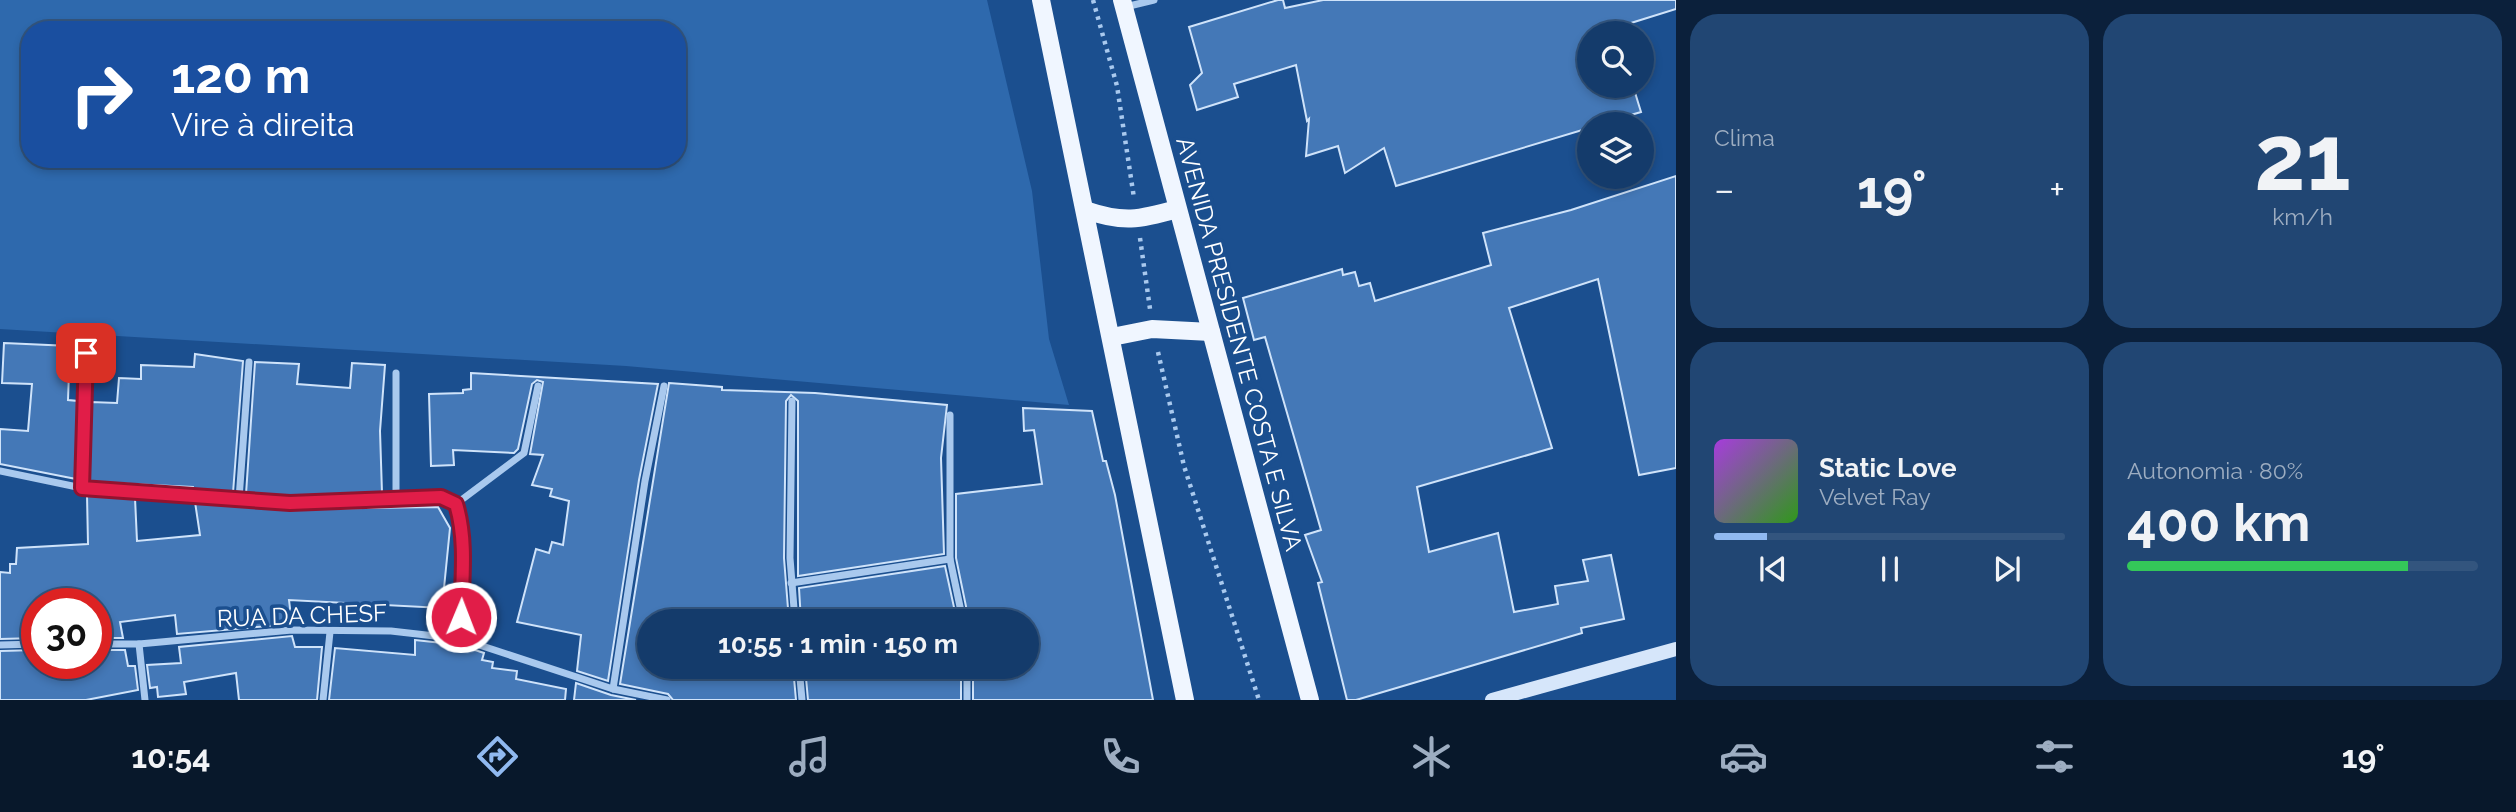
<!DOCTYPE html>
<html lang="pt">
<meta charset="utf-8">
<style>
body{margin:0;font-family:Raleway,sans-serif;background:#214673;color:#f1f3f6;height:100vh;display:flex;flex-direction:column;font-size:26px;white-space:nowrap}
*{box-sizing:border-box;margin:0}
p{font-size:23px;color:#9dadc1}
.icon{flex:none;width:38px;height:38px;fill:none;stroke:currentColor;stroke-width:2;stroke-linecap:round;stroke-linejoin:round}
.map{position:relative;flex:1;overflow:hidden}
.sheet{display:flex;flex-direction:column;gap:14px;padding:14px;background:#0b203b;width:840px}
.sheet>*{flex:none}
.guide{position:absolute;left:21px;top:21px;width:665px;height:147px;border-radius:28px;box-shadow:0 4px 10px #0003,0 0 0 2px #33557e;background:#1a4fa0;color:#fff;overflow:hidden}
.fabs{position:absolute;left:1577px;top:21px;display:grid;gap:14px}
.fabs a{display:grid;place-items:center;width:77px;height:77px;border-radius:50%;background:#143b6b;box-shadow:0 4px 10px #0003,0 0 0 2px #33557e;font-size:35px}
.speed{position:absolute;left:21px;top:588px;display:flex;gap:14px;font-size:35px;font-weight:700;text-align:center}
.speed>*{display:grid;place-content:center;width:91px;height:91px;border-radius:50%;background:#143b6b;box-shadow:0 4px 10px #0003,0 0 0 2px #33557e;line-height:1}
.speed .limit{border:10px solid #d22;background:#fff;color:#111}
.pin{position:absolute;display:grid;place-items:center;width:60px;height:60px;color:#fff;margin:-30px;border-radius:14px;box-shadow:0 4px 10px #0006}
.me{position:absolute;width:77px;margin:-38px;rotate:1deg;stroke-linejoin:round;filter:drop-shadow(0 0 5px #0008)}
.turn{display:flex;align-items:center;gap:24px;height:147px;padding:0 35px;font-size:32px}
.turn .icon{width:91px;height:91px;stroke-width:2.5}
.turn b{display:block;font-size:49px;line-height:60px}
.big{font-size:52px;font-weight:700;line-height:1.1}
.sheet .widget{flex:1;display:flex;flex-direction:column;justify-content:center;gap:10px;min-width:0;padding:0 24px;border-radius:28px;background:#214673}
.sheet .dial{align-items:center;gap:0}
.dial b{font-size:91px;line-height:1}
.song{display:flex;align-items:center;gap:21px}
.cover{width:84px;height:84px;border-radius:10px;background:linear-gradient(135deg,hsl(280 70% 55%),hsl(110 70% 35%))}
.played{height:7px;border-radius:4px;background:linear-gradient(90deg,#90b9f0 15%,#33557e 15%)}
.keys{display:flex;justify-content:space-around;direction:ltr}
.heat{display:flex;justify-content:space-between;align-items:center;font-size:38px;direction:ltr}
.charge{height:10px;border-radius:5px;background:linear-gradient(90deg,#34c759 80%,#33557e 0)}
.sheet .tiles{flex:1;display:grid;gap:14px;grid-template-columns:repeat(2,1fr)}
.trip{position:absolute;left:637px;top:609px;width:402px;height:70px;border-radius:35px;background:#143b6b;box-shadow:0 4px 10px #0003,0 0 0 2px #33557e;font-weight:700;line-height:70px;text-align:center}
.menu{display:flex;height:112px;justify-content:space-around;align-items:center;background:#08182b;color:#9dadc1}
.menu .icon{width:49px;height:49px}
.menu .on{color:#90b9f0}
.menu b{font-size:32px;color:#f1f3f6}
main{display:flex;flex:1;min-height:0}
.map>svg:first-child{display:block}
.green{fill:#2e69ad;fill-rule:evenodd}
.building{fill:#4478b7;stroke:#cfe3fa;stroke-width:2}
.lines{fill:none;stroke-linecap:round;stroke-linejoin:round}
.path{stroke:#a9c9ee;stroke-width:4.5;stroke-dasharray:3.5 5;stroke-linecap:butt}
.street{stroke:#a9c9ee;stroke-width:7}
.secondary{stroke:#d6e6fa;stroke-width:14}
.primary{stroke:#f0f6ff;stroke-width:18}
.route-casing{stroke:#92132f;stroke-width:18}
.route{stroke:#e11d48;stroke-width:12}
.labels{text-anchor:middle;stroke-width:7;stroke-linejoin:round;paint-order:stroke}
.street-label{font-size:24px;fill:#fff;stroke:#1b4f8f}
</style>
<main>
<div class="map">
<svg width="1676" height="700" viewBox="0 0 1676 700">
<rect width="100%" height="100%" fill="#1b4f8f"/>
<!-- green -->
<path class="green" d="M 0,0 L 987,0 L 1032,191 L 1049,339 L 1069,405 L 626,366 L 0,329 ZM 30,30 L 677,30 L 677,159 L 30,159 Z"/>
<!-- building -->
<g class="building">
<path d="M 1278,0 L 1283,0 L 1285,8 L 1323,0 L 1676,0 L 1676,9 L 1615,28 L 1617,33 L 1589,33 L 1589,86 L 1633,86 L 1641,112 L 1600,124 L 1589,124 L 1589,128 L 1396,186 L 1384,148 L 1345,173 L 1338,146 L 1306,156 L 1309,119 L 1307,121 L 1296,65 L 1234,84 L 1238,97 L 1197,110 L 1190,85 L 1202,73 L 1189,27 Z"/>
<path d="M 1676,176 L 1676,468 L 1639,475 L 1598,279 L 1509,308 L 1552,448 L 1417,487 L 1429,552 L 1498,533 L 1514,612 L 1558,604 L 1555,586 L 1588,581 L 1583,560 L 1611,555 L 1624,619 L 1581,628 L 1582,633 L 1356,700 L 1347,700 L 1318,583 L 1322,582 L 1305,535 L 1321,530 L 1265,337 L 1254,340 L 1243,298 L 1342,269 L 1343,275 L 1355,272 L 1359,286 L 1370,283 L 1375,301 L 1491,265 L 1483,233 L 1571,210 Z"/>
<path d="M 4,343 L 70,346 L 68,400 L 78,401 L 76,479 L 0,464 L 0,429 L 28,431 L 32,384 L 2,383 Z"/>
<path d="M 195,354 L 243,361 L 233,493 L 194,490 L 193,487 L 88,482 L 91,402 L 117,403 L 119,378 L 141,379 L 141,365 L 194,367 Z"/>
<path d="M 255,362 L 299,364 L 297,384 L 350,388 L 352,363 L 385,365 L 380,431 L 382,493 L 291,497 L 246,494 Z"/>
<path d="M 471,373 L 658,384 L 639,480 L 608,681 L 577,671 L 581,635 L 517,622 L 536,549 L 549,553 L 552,542 L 563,545 L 569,501 L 550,496 L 552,489 L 532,485 L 543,455 L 530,454 L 543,382 L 537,380 L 532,384 L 518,449 L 514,453 L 453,450 L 454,465 L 431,466 L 429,394 L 463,393 L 463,390 L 471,389 Z"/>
<path d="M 669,383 L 722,387 L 722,390 L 815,393 L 947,405 L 941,458 L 944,554 L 798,576 L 798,401 L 791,395 L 786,401 L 784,558 L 789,621 L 649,621 L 649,667 L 793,667 L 796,700 L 673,700 L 668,694 L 620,684 Z"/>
<path d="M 1023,408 L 1092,411 L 1103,461 L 1106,461 L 1115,495 L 1153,700 L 973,700 L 973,667 L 1027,667 L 1027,621 L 969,621 L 956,558 L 956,494 L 1042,484 L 1034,430 L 1024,431 Z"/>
<path d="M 87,495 L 135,498 L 137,541 L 200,535 L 195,502 L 291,509 L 438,507 L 450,528 L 442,608 L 289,600 L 292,624 L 177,634 L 175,615 L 120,622 L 123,638 L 96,638 L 96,604 L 37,604 L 37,638 L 0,639 L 0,572 L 10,573 L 10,564 L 16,564 L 17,548 L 88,544 Z"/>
<path d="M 945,566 L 957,621 L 801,621 L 799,588 Z"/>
<path d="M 292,636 L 295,647 L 322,647 L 317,700 L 239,700 L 236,673 L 184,682 L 186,694 L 158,697 L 157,687 L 150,688 L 147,665 L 181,663 L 179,647 Z"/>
<path d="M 415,640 L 460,645 L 484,653 L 482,660 L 493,662 L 492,668 L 517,671 L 516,679 L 566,689 L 565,700 L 329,700 L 335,648 L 415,655 Z"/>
<path d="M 37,650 L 37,663 L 96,664 L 96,650 L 125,650 L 128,666 L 135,666 L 138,690 L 86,700 L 0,700 L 0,651 Z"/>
<path d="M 805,667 L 961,667 L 961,700 L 808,700 Z"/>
<path d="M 576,683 L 611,695 L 636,700 L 574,700 Z"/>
</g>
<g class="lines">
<!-- path -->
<g class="path">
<path d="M 1093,0 L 1117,86 L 1134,198"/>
<path d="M 1140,238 L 1150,309"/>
<path d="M 1158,352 L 1184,466 L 1259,700"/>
</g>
<!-- street -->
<g class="street">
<path d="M 1125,7 L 1154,0"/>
<path d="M 792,401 L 790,558 L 795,621"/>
<path d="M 950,415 L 950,559 L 963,621"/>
<path d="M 0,471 L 82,488 L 291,503 L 441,497 L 456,504 C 469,546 462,595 461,639"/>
<path d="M 82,488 L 86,353"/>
<path d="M 396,497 L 396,373"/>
<path d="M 239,499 L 249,362"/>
<path d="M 456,504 L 524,453 L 538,386"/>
<path d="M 791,583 L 950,559"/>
<path d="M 96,644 L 139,644 L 292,630 L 391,631 L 461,639 L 613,689 L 667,700"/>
<path d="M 139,644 L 145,700"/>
<path d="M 0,645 L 37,644"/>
<path d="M 799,667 L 802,700"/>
<path d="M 967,667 L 967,700"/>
<path d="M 613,689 L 645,481 L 664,386"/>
<path d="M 323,700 L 330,632"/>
</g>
<!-- secondary -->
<path class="secondary" d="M 1492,700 L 1676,649"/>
<!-- primary -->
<g class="primary">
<path d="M 1041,0 L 1185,700"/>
<path d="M 1122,0 L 1310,700"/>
<path d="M 1085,210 C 1123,223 1139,220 1177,209"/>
<path d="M 1112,337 L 1152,329 L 1211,332"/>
</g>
</g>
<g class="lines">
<defs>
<path id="route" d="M 86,353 L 82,488 L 290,503 L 441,497 L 456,504 C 467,540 462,580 461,617"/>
</defs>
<!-- route casing -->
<use href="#route" class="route-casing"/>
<!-- route -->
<use href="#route" class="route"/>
</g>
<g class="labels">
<!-- street labels -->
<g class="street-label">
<text transform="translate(1239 344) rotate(75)" y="8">AVENIDA PRESIDENTE COSTA E SILVA</text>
<text transform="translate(302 616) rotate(-2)" y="8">RUA DA CHESF</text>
</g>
</g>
</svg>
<div class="fabs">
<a><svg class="icon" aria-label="search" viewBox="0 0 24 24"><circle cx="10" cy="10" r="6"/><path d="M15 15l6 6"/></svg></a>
<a><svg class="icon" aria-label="layers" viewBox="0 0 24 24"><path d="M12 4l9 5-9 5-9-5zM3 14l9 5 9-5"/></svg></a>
</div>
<div class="speed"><div class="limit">30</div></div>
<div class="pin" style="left:86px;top:353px;background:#d93025"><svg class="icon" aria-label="arrive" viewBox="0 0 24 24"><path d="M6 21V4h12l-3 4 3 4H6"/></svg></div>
<svg class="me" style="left:461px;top:617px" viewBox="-20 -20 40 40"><circle r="17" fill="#e11d48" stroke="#fff" stroke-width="3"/><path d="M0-11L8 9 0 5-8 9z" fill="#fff"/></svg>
<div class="trip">10:55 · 1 min · 150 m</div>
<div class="guide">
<div class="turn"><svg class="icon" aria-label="right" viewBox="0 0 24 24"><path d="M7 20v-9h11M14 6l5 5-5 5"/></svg><div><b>120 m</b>Vire à direita</div></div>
</div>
</div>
<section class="sheet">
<div class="tiles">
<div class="widget"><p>Clima</p>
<div class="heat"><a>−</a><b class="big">19°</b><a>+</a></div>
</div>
<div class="widget dial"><b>21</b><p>km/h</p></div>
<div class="widget">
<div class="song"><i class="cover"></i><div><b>Static Love</b><p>Velvet Ray</p></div></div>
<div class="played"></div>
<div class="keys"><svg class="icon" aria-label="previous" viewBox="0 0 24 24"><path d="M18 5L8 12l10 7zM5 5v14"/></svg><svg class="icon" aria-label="pause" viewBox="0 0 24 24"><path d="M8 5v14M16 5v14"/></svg><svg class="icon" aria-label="next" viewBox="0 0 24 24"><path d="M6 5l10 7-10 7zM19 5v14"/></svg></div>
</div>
<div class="widget"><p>Autonomia · 80%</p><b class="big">400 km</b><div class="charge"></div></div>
</div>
</section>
</main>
<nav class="menu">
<b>10:54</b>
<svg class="icon on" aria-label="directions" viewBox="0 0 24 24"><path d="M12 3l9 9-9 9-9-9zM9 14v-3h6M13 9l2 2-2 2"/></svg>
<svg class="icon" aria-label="music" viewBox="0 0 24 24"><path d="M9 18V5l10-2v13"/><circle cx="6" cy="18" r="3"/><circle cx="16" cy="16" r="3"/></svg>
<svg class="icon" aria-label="phone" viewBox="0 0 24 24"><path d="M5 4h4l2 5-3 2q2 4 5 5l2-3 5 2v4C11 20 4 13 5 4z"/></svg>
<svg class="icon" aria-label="climate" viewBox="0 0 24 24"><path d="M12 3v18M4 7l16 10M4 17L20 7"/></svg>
<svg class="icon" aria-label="car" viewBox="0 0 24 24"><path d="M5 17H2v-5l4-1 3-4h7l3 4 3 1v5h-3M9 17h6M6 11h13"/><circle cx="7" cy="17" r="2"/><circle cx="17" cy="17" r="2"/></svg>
<svg class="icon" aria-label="filters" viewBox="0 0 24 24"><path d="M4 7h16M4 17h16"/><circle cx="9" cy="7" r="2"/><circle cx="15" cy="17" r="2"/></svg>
<b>19°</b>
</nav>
